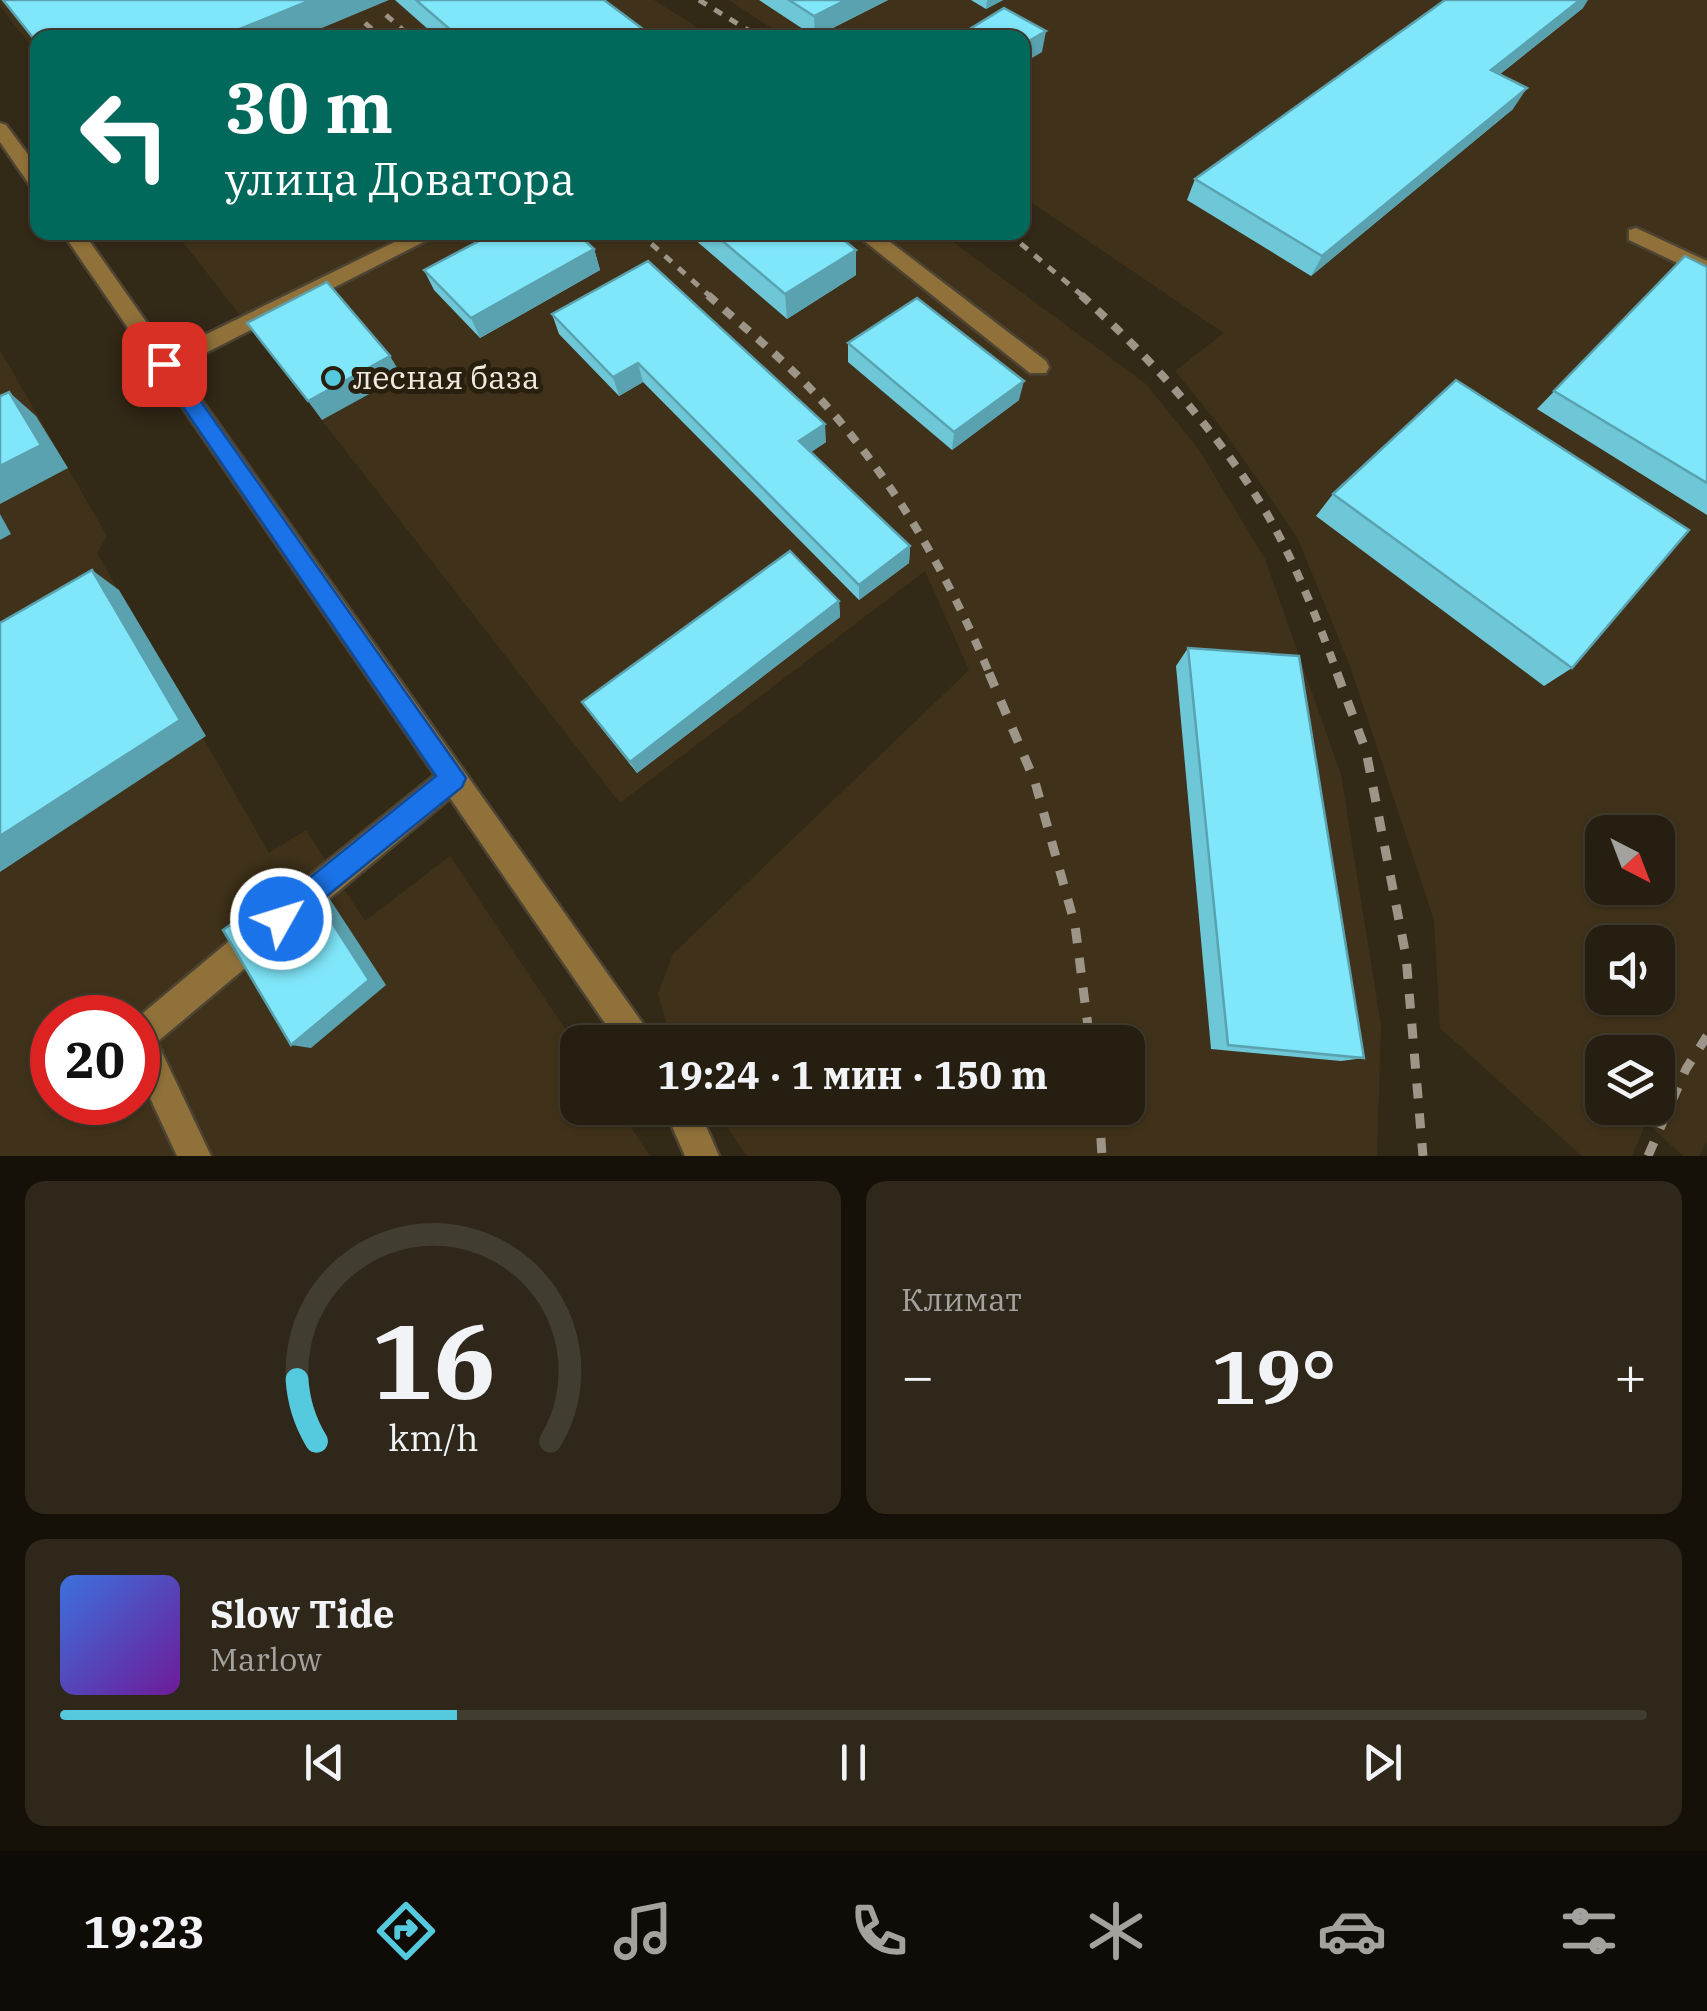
<!DOCTYPE html>
<html lang="ru">
<meta charset="utf-8">
<style>
body{margin:0;font-family:"IBM Plex Serif",serif;background:#2e271a;color:#f1f3f6;height:100vh;display:flex;flex-direction:column;font-size:38px;white-space:nowrap}
*{box-sizing:border-box;margin:0}
p{font-size:32px;color:#a4a29f}
.icon{flex:none;width:55px;height:55px;fill:none;stroke:currentColor;stroke-width:2;stroke-linecap:round;stroke-linejoin:round}
.map{position:relative;height:1156px;overflow:hidden}
.details{display:flex;flex-direction:column;gap:25px;padding:25px;background:#151109;flex:1}
.details>*{flex:none}
.hud{position:absolute;left:30px;top:30px;width:1000px;height:210px;border-radius:20px;box-shadow:0 2px 8px #0004,0 0 0 2px #423d31;background:#00695c;color:#fff;overflow:hidden}
.needle{width:65px;rotate:138deg}
.fabs{position:absolute;left:1585px;top:815px;display:grid;gap:20px}
.fabs a{display:grid;place-items:center;width:90px;height:90px;border-radius:20px;background:#261f11;box-shadow:0 2px 8px #0004,0 0 0 2px #423d31;font-size:50px}
.speed{position:absolute;left:30px;top:995px;display:flex;gap:20px;font-size:50px;font-weight:700;text-align:center}
.speed>*{display:grid;place-content:center;width:130px;height:130px;border-radius:50%;background:#261f11;box-shadow:0 2px 8px #0004,0 0 0 2px #423d31;line-height:1}
.speed .limit{border:15px solid #d22;background:#fff;color:#111}
.pin{position:absolute;display:grid;place-items:center;width:85px;height:85px;color:#fff;margin:-42px;border-radius:20px;box-shadow:0 5px 15px #0006}
.me{position:absolute;width:110px;margin:-55px;rotate:51deg;stroke-linejoin:round;filter:drop-shadow(0 0 8px #0008)}
.turn{display:flex;align-items:center;gap:35px;height:210px;padding:0 30px;font-size:45px}
.turn .icon{width:130px;height:130px;stroke-width:2.5}
.turn b{display:block;font-size:70px;line-height:85px}
.big{font-size:75px;font-weight:700;line-height:1.1}
.details .widget{flex:1;display:flex;flex-direction:column;justify-content:center;gap:15px;min-width:0;padding:0 35px;border-radius:20px;background:#2e271a}
.details .dial{align-items:center;gap:0}
.dial svg{height:260px;overflow:visible;fill:none;stroke:#423d31;stroke-width:7;stroke-linecap:round;text-anchor:middle}
.dial text{fill:#f1f3f6;stroke:none}
.song{display:flex;align-items:center;gap:30px}
.cover{width:120px;height:120px;border-radius:15px;background:linear-gradient(135deg,hsl(220 70% 55%),hsl(280 70% 35%))}
.played{height:10px;border-radius:5px;background:linear-gradient(90deg,#55cade 25%,#423d31 25%)}
.keys{display:flex;justify-content:space-around;direction:ltr}
.heat{display:flex;justify-content:space-between;align-items:center;font-size:55px;direction:ltr}
.details .tiles{flex:1;display:grid;gap:25px;grid-template-columns:1fr 1fr}
.widget:last-child{grid-column:span 2}
.trip{position:absolute;left:560px;top:1025px;width:585px;height:100px;border-radius:20px;background:#261f11;box-shadow:0 2px 8px #0004,0 0 0 2px #423d31;font-weight:700;line-height:100px;text-align:center}
.menu{display:flex;height:160px;justify-content:space-around;align-items:center;background:#0f0c07;color:#a4a29f}
.menu .icon{width:70px;height:70px}
.menu .current{color:#55cade}
.menu b{font-size:45px;color:#f1f3f6}
.map>svg:first-child{display:block}
.built{fill:#40321a;fill-rule:evenodd}
.lines{fill:none;stroke-linecap:round;stroke-linejoin:round}
.minor-casing{stroke:#4d4433;stroke-width:5}
.minor{fill:#90713a;fill-rule:evenodd}
.rail-far2{stroke:#9d9587;stroke-width:5;stroke-dasharray:9 9;stroke-linecap:butt}
.rail-far1{stroke:#9d9587;stroke-width:8;stroke-dasharray:11 11;stroke-linecap:butt}
.rail{stroke:#9d9587;stroke-width:9;stroke-dasharray:15 15;stroke-linecap:butt}
.wall{fill:#6ec7d7}
.shaded-wall{fill:#5aa2af}
.building{fill:#80e7fa;stroke:#5aa2af;stroke-width:2.5}
.route{fill:#1a73e8;stroke:#114b97;stroke-width:2.5}
.poi-dot{fill:#55cade;stroke:#291f0e;stroke-width:4}
.labels{text-anchor:middle;stroke-width:10;stroke-linejoin:round;paint-order:stroke}
.poi-label{font-size:32px;fill:#f0e9de;stroke:#291f0e;text-anchor:start}
</style>
<div class="map">
<svg width="1707" height="1156" viewBox="0 0 1707 1156">
<rect width="100%" height="100%" fill="#332917"/>
<!-- built -->
<g class="built">
<path d="M 0,0 L 654,0 L 712,37 L 38,38 L 37,54 L 0,6 Z"/>
<path d="M 729,0 L 1707,0 L 1707,1141 L 1699,1156 L 1683,1156 L 1646,1122 L 1632,1156 L 1582,1156 L 1440,1028 L 1434,920 L 1350,666 L 1297,537 L 1224,431 L 1175,371 L 1224,333 L 1023,197 L 1022,38 L 785,37 ZM 1602,832 L 1658,832 L 1658,888 L 1602,888 ZM 1602,942 L 1658,942 L 1658,998 L 1602,998 ZM 1602,1052 L 1658,1052 L 1658,1108 L 1602,1108 Z"/>
<path d="M 176,233 L 941,233 L 1146,384 L 1199,450 L 1265,559 L 1341,775 L 1381,1026 L 1377,1156 L 747,1156 L 714,1108 L 1128,1108 L 1128,1042 L 672,1042 L 658,994 L 673,954 L 969,670 L 925,571 L 620,803 Z"/>
<path d="M 0,350 L 107,536 L 97,553 L 269,853 L 306,830 L 365,921 L 450,856 L 577,1047 L 578,1108 L 618,1108 L 650,1156 L 0,1156 ZM 52,1018 L 138,1018 L 138,1102 L 52,1102 Z"/>
</g>
<g class="lines">
<defs>
<g id="minor">
<path d="M 0,123 L 6,125 L 38,168 L 38,189 L 31,187 L 0,142 Z"/>
<path d="M 1636,228 L 1707,261 L 1707,277 L 1629,240 L 1629,230 Z"/>
<path d="M 62,232 L 83,232 L 168,353 L 415,232 L 443,232 L 178,367 L 648,1031 L 653,1042 L 618,1042 L 450,798 L 305,919 L 294,923 L 283,919 L 279,908 L 283,897 L 435,775 Z"/>
<path d="M 853,232 L 877,232 L 1046,361 L 1049,367 L 1046,373 L 1030,373 Z"/>
<path d="M 263,918 L 274,922 L 278,933 L 274,944 L 157,1042 L 211,1156 L 177,1156 L 138,1072 L 137,1018 L 252,922 Z"/>
<path d="M 664,1108 L 698,1108 L 719,1156 L 685,1156 Z"/>
</g>
</defs>
<!-- minor casing -->
<use href="#minor" class="minor-casing"/>
<!-- minor -->
<use href="#minor" class="minor"/>
<!-- rail-far2 -->
<g class="rail-far2">
<path d="M 699,0 L 761,38"/>
<path d="M 386,15 L 412,38"/>
<path d="M 365,23 L 382,38"/>
<path d="M 638,232 L 711,297"/>
<path d="M 1007,232 L 1084,297"/>
</g>
<!-- rail-far1 -->
<g class="rail-far1">
<path d="M 708,295 C 738,322 771,349 800,378 C 884,462 945,567 990,675"/>
<path d="M 1081,295 C 1147,355 1211,424 1258,499 C 1292,553 1316,616 1338,675"/>
</g>
<!-- rail -->
<g class="rail">
<path d="M 989,673 L 1035,782 L 1075,925 L 1090,1042"/>
<path d="M 1337,673 L 1366,751 L 1406,956 L 1423,1156"/>
<path d="M 1099,1108 L 1102,1156"/>
<path d="M 1648,1156 L 1686,1069 L 1707,1036"/>
</g>
</g>
<!-- wall -->
<g class="wall">
<path d="M 395,0 L 604,0 L 655,38 L 438,38 Z"/>
<path d="M 759,0 L 888,0 L 815,37 Z"/>
<path d="M 971,0 L 1003,0 L 986,9 Z"/>
<path d="M 1583,8 L 1499,75 L 1513,109 L 1311,276 L 1187,200 L 1195,179 Z"/>
<path d="M 686,232 L 834,232 L 856,250 L 856,275 L 787,319 Z"/>
<path d="M 594,249 L 600,270 L 480,338 L 434,290 L 424,270 Z"/>
<path d="M 1685,256 L 1707,267 L 1707,515 L 1537,409 Z"/>
<path d="M 552,314 L 826,442 L 811,452 L 910,546 L 909,563 L 859,600 L 643,382 L 619,396 L 559,334 Z"/>
<path d="M 848,343 L 1019,400 L 952,450 L 848,362 Z"/>
<path d="M 1333,494 L 1572,668 L 1544,686 L 1316,516 Z"/>
<path d="M 839,601 L 840,617 L 637,773 L 591,715 L 582,702 Z"/>
<path d="M 1188,648 L 1364,1058 L 1341,1061 L 1211,1049 L 1176,666 Z"/>
</g>
<!-- shaded-wall -->
<g class="shaded-wall">
<path d="M 311,0 L 389,0 L 298,38 L 218,38 Z"/>
<path d="M 846,0 L 888,0 L 815,37 L 814,16 Z"/>
<path d="M 987,0 L 1003,0 L 986,9 Z"/>
<path d="M 1580,0 L 1588,0 L 1583,8 L 1478,91 L 1491,70 Z"/>
<path d="M 1046,31 L 1042,52 L 1022,64 L 1022,45 Z"/>
<path d="M 1527,88 L 1513,109 L 1311,276 L 1322,256 Z"/>
<path d="M 594,249 L 600,270 L 480,338 L 471,318 Z"/>
<path d="M 856,250 L 856,275 L 787,319 L 785,294 Z"/>
<path d="M 390,356 L 402,376 L 322,420 L 308,401 Z"/>
<path d="M 638,363 L 643,382 L 619,396 L 613,377 Z"/>
<path d="M 1024,381 L 1019,400 L 952,450 L 954,432 Z"/>
<path d="M 9,392 L 36,416 L 68,468 L 0,504 L 0,466 Z"/>
<path d="M 825,424 L 826,442 L 801,459 L 799,441 Z"/>
<path d="M 0,514 L 11,534 L 0,540 Z"/>
<path d="M 910,546 L 909,563 L 859,600 L 859,585 Z"/>
<path d="M 92,570 L 119,590 L 206,736 L 0,872 L 0,836 Z"/>
<path d="M 839,601 L 840,617 L 637,773 L 630,762 Z"/>
<path d="M 300,873 L 318,881 L 386,985 L 311,1048 L 291,1045 Z"/>
</g>
<!-- building -->
<g class="building">
<path d="M 3,0 L 311,0 L 218,38 L 38,38 L 38,44 Z"/>
<path d="M 416,0 L 604,0 L 655,38 L 460,38 Z"/>
<path d="M 789,0 L 846,0 L 814,16 Z"/>
<path d="M 1445,0 L 1580,0 L 1491,70 L 1527,88 L 1322,256 L 1195,179 Z"/>
<path d="M 1004,8 L 1046,31 L 1022,45 L 1022,38 L 955,38 Z"/>
<path d="M 496,232 L 576,232 L 594,249 L 471,318 L 424,270 Z"/>
<path d="M 712,232 L 834,232 L 856,250 L 785,294 Z"/>
<path d="M 1685,256 L 1707,267 L 1707,483 L 1554,391 Z"/>
<path d="M 648,261 L 825,424 L 799,441 L 910,546 L 859,585 L 638,363 L 613,377 L 552,314 Z"/>
<path d="M 327,282 L 390,356 L 308,401 L 247,323 Z"/>
<path d="M 917,298 L 1024,381 L 954,432 L 848,343 Z"/>
<path d="M 1456,380 L 1689,530 L 1572,668 L 1333,494 Z"/>
<path d="M 9,392 L 41,445 L 0,466 L 0,396 Z"/>
<path d="M 790,551 L 839,601 L 630,762 L 582,702 Z"/>
<path d="M 92,570 L 180,720 L 0,836 L 0,623 Z"/>
<path d="M 1188,648 L 1299,656 L 1364,1058 L 1228,1045 Z"/>
<path d="M 300,873 L 369,980 L 291,1045 L 223,930 Z"/>
</g>
<!-- route -->
<path class="route" d="M 164,357 L 171,359 L 466,778 L 462,787 L 281,933 L 271,929 L 267,919 L 271,909 L 436,776 L 157,369 L 157,359 Z"/>
<!-- markers -->
<circle class="poi-dot" cx="333" cy="378" r="10"/>
<g class="labels">
<!-- poi labels -->
<g class="poi-label">
<text x="353" y="389">лесная база</text>
</g>
</g>
</svg>
<div class="fabs">
<a><svg class="needle" viewBox="-14 -14 28 28"><path d="M0-13l5 13h-10z" fill="#e53935"/><path d="M0 13l5-13h-10z" fill="#a4a29f"/></svg></a>
<a><svg class="icon" aria-label="sound" viewBox="0 0 24 24"><path d="M4 9h4l5-4v14l-5-4H4zM17 9q2 3 0 6"/></svg></a>
<a><svg class="icon" aria-label="layers" viewBox="0 0 24 24"><path d="M12 4l9 5-9 5-9-5zM3 14l9 5 9-5"/></svg></a>
</div>
<div class="speed"><div class="limit">20</div></div>
<div class="pin" style="left:164px;top:364px;background:#d93025"><svg class="icon" aria-label="arrive" viewBox="0 0 24 24"><path d="M6 21V4h12l-3 4 3 4H6"/></svg></div>
<svg class="me" style="left:281px;top:919px" viewBox="-20 -20 40 40"><circle r="17" fill="#1a73e8" stroke="#fff" stroke-width="3"/><path d="M0-11L8 9 0 5-8 9z" fill="#fff"/></svg>
<div class="trip">19:24 · 1 мин · 150 m</div>
<div class="hud">
<div class="turn"><svg class="icon" aria-label="left" viewBox="0 0 24 24"><path d="M17 20v-9H6M10 6l-5 5 5 5"/></svg><div><b>30 m</b>улица Доватора</div></div>
</div>
</div>
<section class="details">
<div class="tiles">
<div class="widget dial"><svg viewBox="0 0 100 80">
<path d="M14 69A42 42 0 1 1 86 69"/>
<path d="M14 69A42 42 0 0 1 8 50" stroke="#55cade"/>
<text x="50" y="56" font-size="32" font-weight="700">16</text>
<text x="50" y="72" font-size="11">km/h</text>
</svg></div>
<div class="widget"><p>Климат</p>
<div class="heat"><a>−</a><b class="big">19°</b><a>+</a></div>
</div>
<div class="widget">
<div class="song"><i class="cover"></i><div><b>Slow Tide</b><p>Marlow</p></div></div>
<div class="played"></div>
<div class="keys"><svg class="icon" aria-label="previous" viewBox="0 0 24 24"><path d="M18 5L8 12l10 7zM5 5v14"/></svg><svg class="icon" aria-label="pause" viewBox="0 0 24 24"><path d="M8 5v14M16 5v14"/></svg><svg class="icon" aria-label="next" viewBox="0 0 24 24"><path d="M6 5l10 7-10 7zM19 5v14"/></svg></div>
</div>
</div>
</section>
<nav class="menu">
<b>19:23</b>
<svg class="icon current" aria-label="directions" viewBox="0 0 24 24"><path d="M12 3l9 9-9 9-9-9zM9 14v-3h6M13 9l2 2-2 2"/></svg>
<svg class="icon" aria-label="music" viewBox="0 0 24 24"><path d="M9 18V5l10-2v13"/><circle cx="6" cy="18" r="3"/><circle cx="16" cy="16" r="3"/></svg>
<svg class="icon" aria-label="phone" viewBox="0 0 24 24"><path d="M5 4h4l2 5-3 2q2 4 5 5l2-3 5 2v4C11 20 4 13 5 4z"/></svg>
<svg class="icon" aria-label="climate" viewBox="0 0 24 24"><path d="M12 3v18M4 7l16 10M4 17L20 7"/></svg>
<svg class="icon" aria-label="car" viewBox="0 0 24 24"><path d="M5 17H2v-5l4-1 3-4h7l3 4 3 1v5h-3M9 17h6M6 11h13"/><circle cx="7" cy="17" r="2"/><circle cx="17" cy="17" r="2"/></svg>
<svg class="icon" aria-label="filters" viewBox="0 0 24 24"><path d="M4 7h16M4 17h16"/><circle cx="9" cy="7" r="2"/><circle cx="15" cy="17" r="2"/></svg>
</nav>
